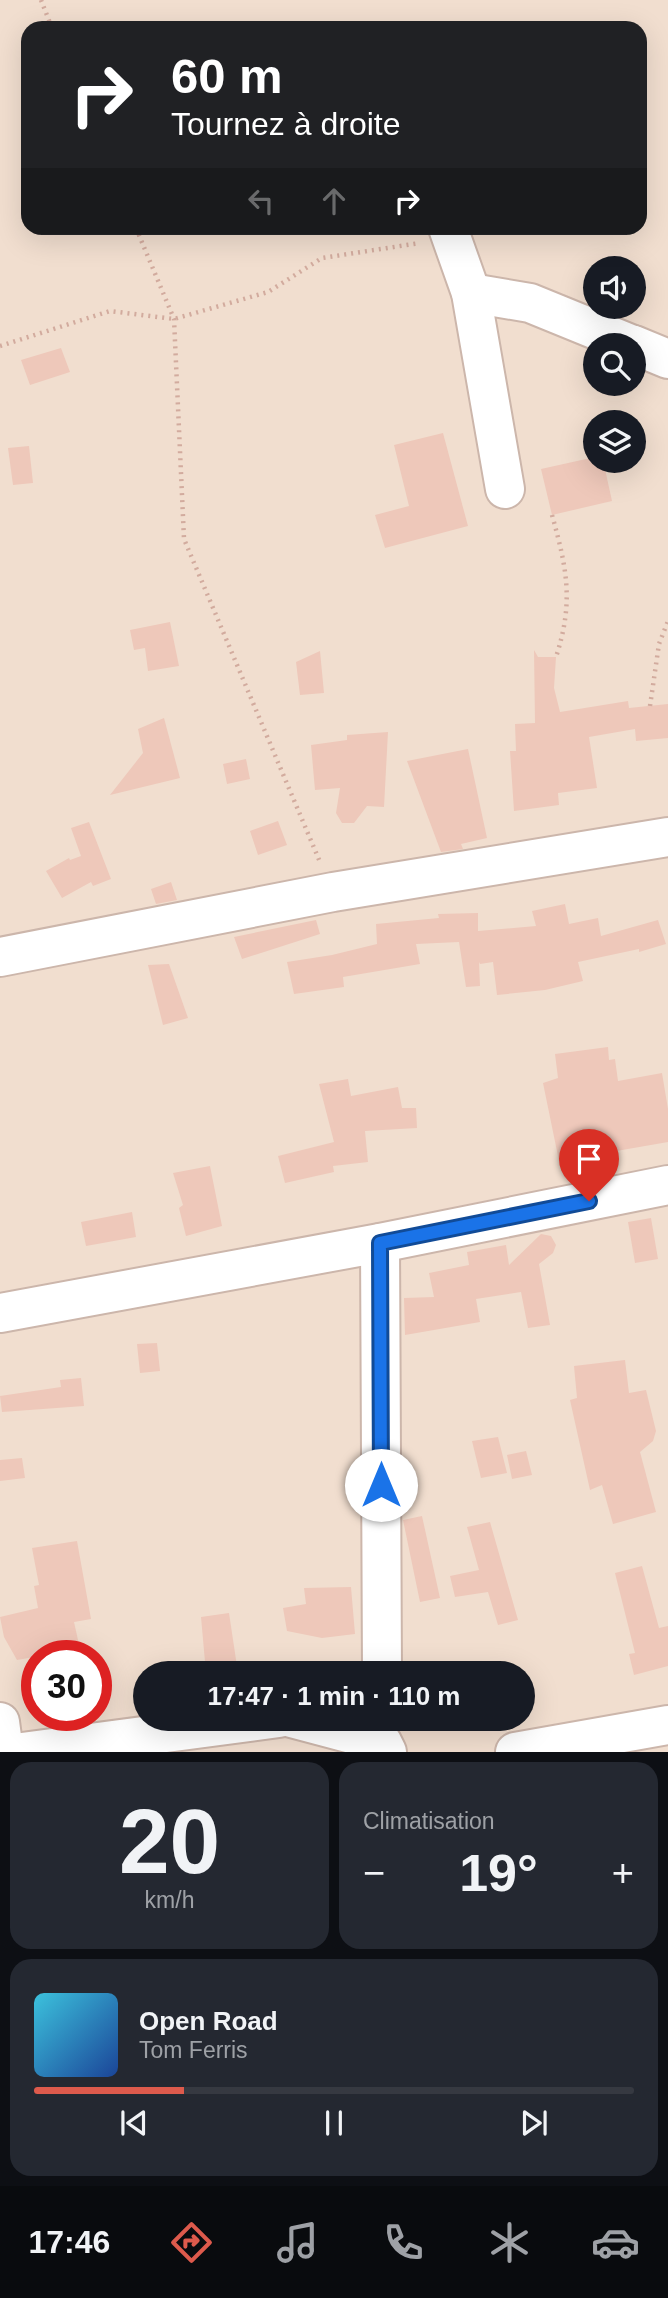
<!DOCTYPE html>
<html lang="fr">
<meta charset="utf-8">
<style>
body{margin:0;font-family:Arial,sans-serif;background:#242831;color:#f1f3f6;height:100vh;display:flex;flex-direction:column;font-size:26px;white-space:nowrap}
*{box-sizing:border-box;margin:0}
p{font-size:23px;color:#9ea1a6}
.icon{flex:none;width:38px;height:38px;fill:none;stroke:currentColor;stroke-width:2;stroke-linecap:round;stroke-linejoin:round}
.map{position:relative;height:1752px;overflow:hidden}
.panel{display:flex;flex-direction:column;gap:10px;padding:10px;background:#0d0f14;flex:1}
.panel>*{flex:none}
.hud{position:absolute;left:21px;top:21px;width:626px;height:214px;border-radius:21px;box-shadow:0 7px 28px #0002;background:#202124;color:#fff;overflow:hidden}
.tools{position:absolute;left:583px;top:256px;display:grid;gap:14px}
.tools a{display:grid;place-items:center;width:63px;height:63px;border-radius:50%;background:#171b24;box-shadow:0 7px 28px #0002;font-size:35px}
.speed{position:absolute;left:21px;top:1640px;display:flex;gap:14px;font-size:35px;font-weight:700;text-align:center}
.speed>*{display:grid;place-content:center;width:91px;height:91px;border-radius:50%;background:#171b24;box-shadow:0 7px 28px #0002;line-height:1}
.speed .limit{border:10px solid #d22;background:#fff;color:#111}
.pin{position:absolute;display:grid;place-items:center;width:60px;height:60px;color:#fff;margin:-72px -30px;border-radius:50% 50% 50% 0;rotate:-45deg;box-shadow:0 0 7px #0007}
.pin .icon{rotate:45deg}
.me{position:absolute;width:77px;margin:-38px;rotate:0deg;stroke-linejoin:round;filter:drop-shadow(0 0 5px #0008)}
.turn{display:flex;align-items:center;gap:24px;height:147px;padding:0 35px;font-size:32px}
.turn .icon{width:91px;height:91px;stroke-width:2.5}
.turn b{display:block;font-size:49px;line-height:60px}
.lanes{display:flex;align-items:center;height:66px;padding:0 35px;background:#0003;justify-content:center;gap:35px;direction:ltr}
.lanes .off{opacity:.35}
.big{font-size:52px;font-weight:700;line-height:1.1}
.panel .widget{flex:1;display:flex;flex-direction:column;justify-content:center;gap:10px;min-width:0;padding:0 24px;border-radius:21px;background:#242831}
.panel .dial{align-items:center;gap:0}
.dial b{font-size:91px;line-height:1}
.song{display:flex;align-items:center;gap:21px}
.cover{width:84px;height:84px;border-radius:10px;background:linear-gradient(135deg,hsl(190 70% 55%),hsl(220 70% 35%))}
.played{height:7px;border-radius:4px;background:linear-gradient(90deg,#dd5a4c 25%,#363941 25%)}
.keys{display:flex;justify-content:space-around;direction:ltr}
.heat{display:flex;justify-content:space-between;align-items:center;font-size:38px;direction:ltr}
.panel .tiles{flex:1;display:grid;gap:10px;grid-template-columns:1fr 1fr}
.widget:last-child{grid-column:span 2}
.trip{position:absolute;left:133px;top:1661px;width:402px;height:70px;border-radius:35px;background:#171b24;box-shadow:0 7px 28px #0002;font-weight:700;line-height:70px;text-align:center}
.tab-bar{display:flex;height:112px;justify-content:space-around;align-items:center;background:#090b0e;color:#9ea1a6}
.tab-bar .icon{width:49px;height:49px}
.tab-bar .active{color:#dd5a4c}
.tab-bar b{font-size:32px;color:#f1f3f6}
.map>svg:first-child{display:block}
.residential{fill:#f1decf;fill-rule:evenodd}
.building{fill:#eec8ba}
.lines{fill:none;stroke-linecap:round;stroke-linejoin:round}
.minor-casing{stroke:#ccb6ab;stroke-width:42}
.path{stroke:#d2ab9e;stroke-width:4.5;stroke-dasharray:2 5;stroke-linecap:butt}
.minor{stroke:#fff;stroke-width:38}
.route-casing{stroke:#114b97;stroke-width:18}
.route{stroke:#1a73e8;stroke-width:12}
</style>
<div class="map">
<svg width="668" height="1752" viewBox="0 0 668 1752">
<rect width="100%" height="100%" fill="#faede0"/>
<!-- residential -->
<path class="residential" d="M 0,0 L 668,0 L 668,1752 L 0,1752 ZM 28,28 L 640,28 L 640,228 L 28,228 ZM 595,268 L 634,268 L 634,306 L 595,306 ZM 595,345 L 634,345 L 634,383 L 595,383 ZM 595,422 L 634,422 L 634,460 L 595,460 ZM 37,1656 L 96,1656 L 96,1715 L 37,1715 ZM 145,1673 L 523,1673 L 523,1718 L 145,1718 Z"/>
<!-- building -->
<g class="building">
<path d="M 61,348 L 70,372 L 30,385 L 21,360 Z"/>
<path d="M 443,433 L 468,526 L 385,548 L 375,515 L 409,506 L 394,445 Z"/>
<path d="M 29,446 L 33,483 L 13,485 L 8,448 Z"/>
<path d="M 595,457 L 595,460 L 603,460 L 612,501 L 552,515 L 541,469 Z"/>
<path d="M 170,622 L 179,666 L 148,671 L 145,648 L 134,650 L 130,630 Z"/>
<path d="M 534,650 L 538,657 L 556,657 L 554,688 L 560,712 L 628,701 L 629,708 L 668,704 L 668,738 L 636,741 L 635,729 L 589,737 L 597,788 L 558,793 L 559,805 L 514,811 L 510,751 L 516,751 L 515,724 L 535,723 Z"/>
<path d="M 320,651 L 324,693 L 300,695 L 296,662 Z"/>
<path d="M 164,718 L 180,778 L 110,795 L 143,753 L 138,729 Z"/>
<path d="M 388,732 L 384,807 L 367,806 L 354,823 L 342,823 L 336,813 L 340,788 L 315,790 L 311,745 L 347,740 L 347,735 Z"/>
<path d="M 468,749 L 487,838 L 461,844 L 463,849 L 441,852 L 407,761 Z"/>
<path d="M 246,759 L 250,779 L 227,784 L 223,764 Z"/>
<path d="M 278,821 L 287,845 L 258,855 L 250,831 Z"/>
<path d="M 89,822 L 111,879 L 93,886 L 91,882 L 62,898 L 46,871 L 69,858 L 70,860 L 81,856 L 71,828 Z"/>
<path d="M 171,882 L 177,900 L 156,904 L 151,889 Z"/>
<path d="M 565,904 L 569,924 L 598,918 L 601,936 L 658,920 L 666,944 L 639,952 L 639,949 L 578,962 L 583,981 L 545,990 L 497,995 L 493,962 L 480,964 L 479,962 L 480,986 L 466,987 L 459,942 L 416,944 L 420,964 L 343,977 L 344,987 L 294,994 L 287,962 L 332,955 L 377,944 L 376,924 L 439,918 L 438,914 L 478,913 L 478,931 L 536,926 L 532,911 Z"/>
<path d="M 316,920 L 320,934 L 242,959 L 234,937 Z"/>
<path d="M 169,964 L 188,1018 L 163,1025 L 148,965 Z"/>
<path d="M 608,1047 L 609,1060 L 615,1059 L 618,1081 L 662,1073 L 668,1109 L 668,1142 L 559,1161 L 543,1083 L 558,1078 L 555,1054 Z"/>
<path d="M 348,1079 L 351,1096 L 398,1087 L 402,1108 L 416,1108 L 417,1128 L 365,1131 L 368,1162 L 333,1166 L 334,1172 L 285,1183 L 278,1156 L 334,1142 L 319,1084 Z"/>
<path d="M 210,1166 L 222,1226 L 186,1236 L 179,1208 L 183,1205 L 173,1173 Z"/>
<path d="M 132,1212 L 136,1237 L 86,1246 L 81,1222 Z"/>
<path d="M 651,1218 L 658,1259 L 635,1263 L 628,1222 Z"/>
<path d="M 541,1234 L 551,1236 L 556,1245 L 553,1253 L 539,1264 L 550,1325 L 528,1328 L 521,1292 L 476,1299 L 480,1322 L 405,1335 L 404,1298 L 434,1297 L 429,1273 L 469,1265 L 467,1252 L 506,1245 L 509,1265 Z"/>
<path d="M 157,1343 L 160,1371 L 140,1373 L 137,1344 Z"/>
<path d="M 625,1360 L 629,1393 L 646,1390 L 656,1431 L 653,1441 L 640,1452 L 656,1512 L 613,1524 L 602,1485 L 590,1490 L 570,1400 L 577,1398 L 574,1366 Z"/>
<path d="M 81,1378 L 84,1406 L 2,1412 L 0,1396 L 61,1387 L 60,1380 Z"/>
<path d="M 498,1437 L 507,1473 L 481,1478 L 472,1441 Z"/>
<path d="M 526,1451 L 532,1475 L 512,1479 L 507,1455 Z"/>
<path d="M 22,1458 L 25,1478 L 0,1481 L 0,1460 Z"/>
<path d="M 422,1516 L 440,1598 L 420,1602 L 403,1520 Z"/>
<path d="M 490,1522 L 518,1620 L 498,1625 L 488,1592 L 455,1597 L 450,1576 L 479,1570 L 467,1527 Z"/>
<path d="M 77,1541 L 91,1619 L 74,1622 L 80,1649 L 17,1660 L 4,1637 L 0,1617 L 38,1608 L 34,1586 L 39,1585 L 32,1548 Z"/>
<path d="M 642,1566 L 659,1628 L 668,1626 L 668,1666 L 634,1675 L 629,1654 L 635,1653 L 615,1573 Z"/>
<path d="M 351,1587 L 355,1634 L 322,1638 L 287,1631 L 283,1608 L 306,1604 L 304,1588 Z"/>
<path d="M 229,1613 L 238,1673 L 206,1673 L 201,1617 Z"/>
</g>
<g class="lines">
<defs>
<g id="minor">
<path d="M 448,228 L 471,293 L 505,489"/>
<path d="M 471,293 L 530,303 L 633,345"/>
<path d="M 634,345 L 668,359"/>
<path d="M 0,957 L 333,892 L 668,837"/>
<path d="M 380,1243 L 382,1673"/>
<path d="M 0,1313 L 380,1243 L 668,1185"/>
<path d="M 291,1718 L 382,1742 L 387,1752"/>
<path d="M 0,1722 L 4,1752"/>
<path d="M 22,1752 L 279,1718"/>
<path d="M 515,1752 L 668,1725"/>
</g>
</defs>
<!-- minor casing -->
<use href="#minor" class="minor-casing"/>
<!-- path -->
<g class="path">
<path d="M 41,0 L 52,28"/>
<path d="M 136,228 L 174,319 L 184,539 L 320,862"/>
<path d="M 0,346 L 110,311 L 174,319 L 268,292 L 322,258 L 420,243"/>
<path d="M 552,515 C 567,569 574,602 556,657"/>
<path d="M 650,706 L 659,644 L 668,621"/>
</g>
<!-- minor -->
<use href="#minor" class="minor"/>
</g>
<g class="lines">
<defs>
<path id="route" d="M 381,1485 L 380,1243 L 589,1201"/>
</defs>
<!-- route casing -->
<use href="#route" class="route-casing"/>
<!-- route -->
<use href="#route" class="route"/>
</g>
</svg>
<div class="tools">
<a><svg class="icon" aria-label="sound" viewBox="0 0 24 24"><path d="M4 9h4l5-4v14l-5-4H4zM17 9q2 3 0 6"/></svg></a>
<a><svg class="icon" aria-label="search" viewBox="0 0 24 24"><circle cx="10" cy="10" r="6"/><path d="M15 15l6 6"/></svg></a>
<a><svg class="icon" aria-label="layers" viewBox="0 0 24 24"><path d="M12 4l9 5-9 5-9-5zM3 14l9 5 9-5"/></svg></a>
</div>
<div class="speed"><div class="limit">30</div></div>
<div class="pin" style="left:589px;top:1201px;background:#d93025"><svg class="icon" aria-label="arrive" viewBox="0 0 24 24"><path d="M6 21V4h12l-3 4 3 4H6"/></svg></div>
<svg class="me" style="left:381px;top:1485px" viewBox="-20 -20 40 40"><circle r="19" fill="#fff"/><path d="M0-13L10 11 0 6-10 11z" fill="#1a73e8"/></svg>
<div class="trip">17:47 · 1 min · 110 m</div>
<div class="hud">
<div class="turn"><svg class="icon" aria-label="right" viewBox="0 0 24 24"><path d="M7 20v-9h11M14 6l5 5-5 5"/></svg><div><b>60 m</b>Tournez à droite</div></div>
<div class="lanes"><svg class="icon off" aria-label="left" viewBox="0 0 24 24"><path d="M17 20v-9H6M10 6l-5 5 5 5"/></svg><svg class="icon off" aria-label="ahead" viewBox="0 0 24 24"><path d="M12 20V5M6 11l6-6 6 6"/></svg><svg class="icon" aria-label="right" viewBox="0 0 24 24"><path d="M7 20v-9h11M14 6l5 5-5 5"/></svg></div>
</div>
</div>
<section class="panel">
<div class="tiles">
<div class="widget dial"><b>20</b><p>km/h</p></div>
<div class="widget"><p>Climatisation</p>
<div class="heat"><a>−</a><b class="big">19°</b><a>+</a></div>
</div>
<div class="widget">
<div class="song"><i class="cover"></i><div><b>Open Road</b><p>Tom Ferris</p></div></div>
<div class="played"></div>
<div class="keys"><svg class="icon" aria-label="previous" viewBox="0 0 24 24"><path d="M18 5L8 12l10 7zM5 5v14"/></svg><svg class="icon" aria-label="pause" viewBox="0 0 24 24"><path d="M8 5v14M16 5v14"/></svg><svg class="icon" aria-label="next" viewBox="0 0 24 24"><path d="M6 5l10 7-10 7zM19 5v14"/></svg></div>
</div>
</div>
</section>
<nav class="tab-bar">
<b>17:46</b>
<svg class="icon active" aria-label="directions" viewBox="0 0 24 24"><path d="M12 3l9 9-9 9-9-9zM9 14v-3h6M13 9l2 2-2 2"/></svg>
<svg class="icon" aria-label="music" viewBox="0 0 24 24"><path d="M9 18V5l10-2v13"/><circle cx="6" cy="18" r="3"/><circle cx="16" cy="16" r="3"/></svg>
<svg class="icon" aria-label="phone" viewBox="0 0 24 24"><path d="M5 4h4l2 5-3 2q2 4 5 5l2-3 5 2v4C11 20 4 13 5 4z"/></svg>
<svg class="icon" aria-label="climate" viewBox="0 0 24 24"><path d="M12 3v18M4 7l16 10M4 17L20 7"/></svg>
<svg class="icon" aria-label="car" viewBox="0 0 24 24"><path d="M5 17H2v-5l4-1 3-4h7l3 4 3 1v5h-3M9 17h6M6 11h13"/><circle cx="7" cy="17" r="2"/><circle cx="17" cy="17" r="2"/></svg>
</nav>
